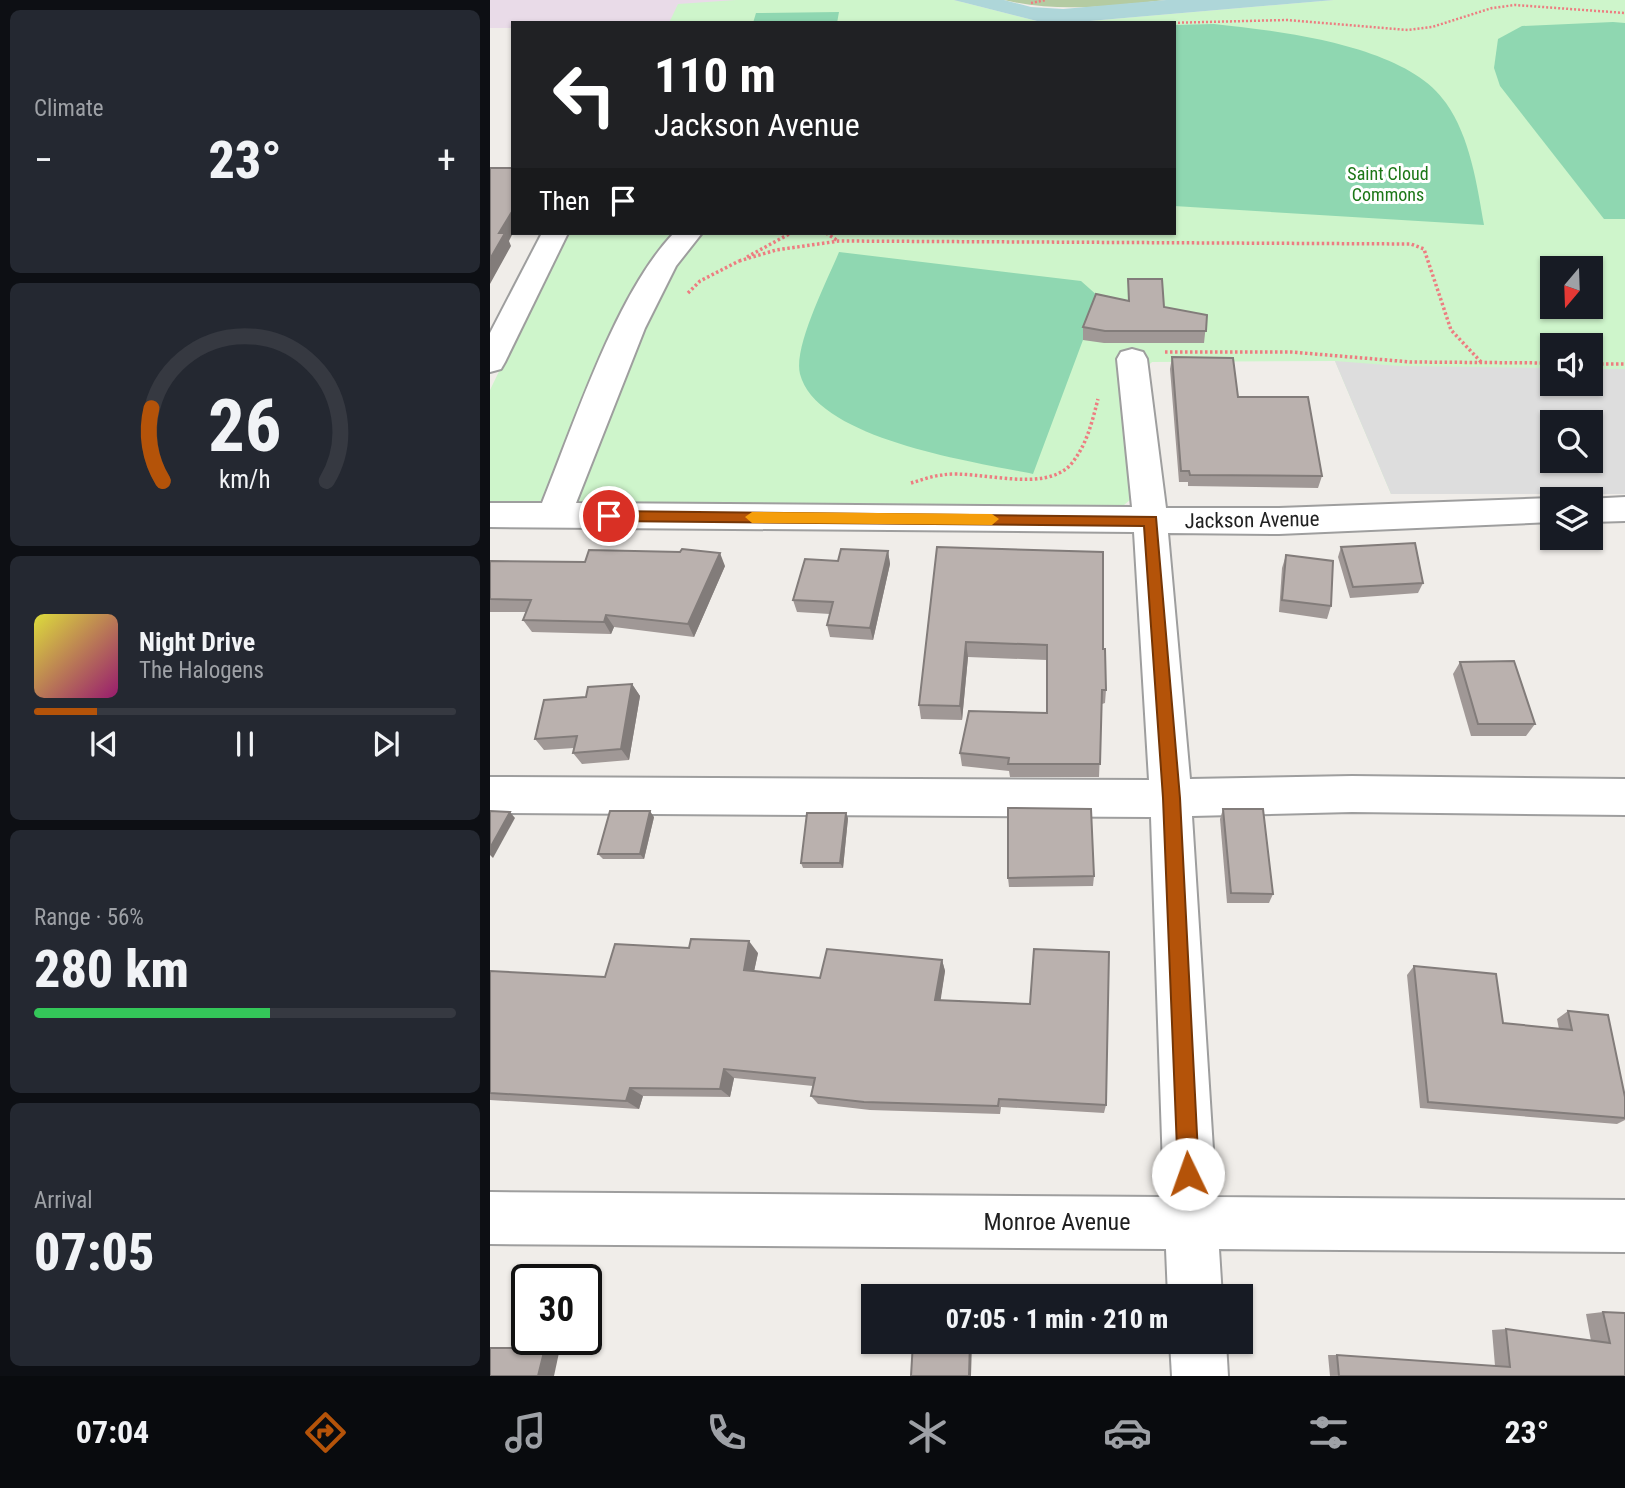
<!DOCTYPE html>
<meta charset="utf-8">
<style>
body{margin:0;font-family:"Roboto Condensed",sans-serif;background:#242831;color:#f1f3f6;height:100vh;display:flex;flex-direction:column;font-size:26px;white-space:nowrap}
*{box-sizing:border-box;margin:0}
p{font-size:23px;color:#9ea1a6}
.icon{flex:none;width:38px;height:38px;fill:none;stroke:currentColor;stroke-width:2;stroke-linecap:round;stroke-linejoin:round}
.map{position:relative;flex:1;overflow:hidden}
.side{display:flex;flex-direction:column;gap:10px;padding:10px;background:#0d0f14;width:490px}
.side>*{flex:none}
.banner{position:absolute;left:21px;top:21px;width:665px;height:214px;border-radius:0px;box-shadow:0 2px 5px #0004;background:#202124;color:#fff;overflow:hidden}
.needle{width:46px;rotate:199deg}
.tools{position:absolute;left:1050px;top:256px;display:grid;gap:14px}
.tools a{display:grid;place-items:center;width:63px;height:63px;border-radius:0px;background:#171b24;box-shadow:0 2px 5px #0004;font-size:35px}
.speed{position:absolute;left:21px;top:1264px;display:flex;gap:14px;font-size:35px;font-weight:700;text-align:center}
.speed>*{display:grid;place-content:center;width:91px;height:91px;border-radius:50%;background:#171b24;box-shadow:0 2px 5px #0004;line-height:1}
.speed .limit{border:4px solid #111;border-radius:10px;background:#fff;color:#111}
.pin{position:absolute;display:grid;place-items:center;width:60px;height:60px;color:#fff;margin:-30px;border:4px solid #fff;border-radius:50%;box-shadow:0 2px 7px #0007}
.me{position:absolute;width:77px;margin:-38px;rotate:357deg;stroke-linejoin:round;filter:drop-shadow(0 0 5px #0008)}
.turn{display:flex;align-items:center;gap:24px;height:147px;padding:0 28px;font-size:32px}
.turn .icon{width:91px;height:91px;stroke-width:2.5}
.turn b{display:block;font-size:49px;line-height:60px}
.then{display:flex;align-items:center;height:66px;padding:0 28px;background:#0003;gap:14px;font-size:26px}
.big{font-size:52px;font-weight:800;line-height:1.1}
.side .tile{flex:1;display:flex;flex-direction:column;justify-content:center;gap:10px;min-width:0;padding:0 24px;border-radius:10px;background:#242831}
.side .dial{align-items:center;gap:0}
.dial svg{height:182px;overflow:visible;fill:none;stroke:#363941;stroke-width:7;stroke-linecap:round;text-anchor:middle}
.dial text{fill:#f1f3f6;stroke:none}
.song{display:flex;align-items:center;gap:21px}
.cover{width:84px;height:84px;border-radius:10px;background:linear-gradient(135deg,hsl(60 70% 55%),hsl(320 70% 35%))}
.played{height:7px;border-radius:4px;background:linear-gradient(90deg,#b45309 15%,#363941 15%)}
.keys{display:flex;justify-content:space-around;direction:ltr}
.heat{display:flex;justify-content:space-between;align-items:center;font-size:38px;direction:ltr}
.charge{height:10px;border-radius:5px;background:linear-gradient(90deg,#34c759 56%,#363941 0)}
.trip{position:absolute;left:371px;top:1284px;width:392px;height:70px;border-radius:0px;background:#171b24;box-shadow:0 2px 5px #0004;font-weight:800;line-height:70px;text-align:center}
.menu{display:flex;height:112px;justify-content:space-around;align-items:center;background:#090b0e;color:#9ea1a6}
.menu .icon{width:49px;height:49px}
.menu .active{color:#b45309}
.menu b{font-size:32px;color:#f1f3f6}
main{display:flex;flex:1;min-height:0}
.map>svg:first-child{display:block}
.industrial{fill:#e9dbe8}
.forest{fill:#b4cba2}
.park{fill:#cef5cb;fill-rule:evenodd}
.pitch{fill:#8fd7b1}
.parking{fill:#ddd;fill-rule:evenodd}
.water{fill:#aed6d9}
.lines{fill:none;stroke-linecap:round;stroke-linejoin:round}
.minor-casing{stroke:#9e9e9e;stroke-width:4}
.path-far1{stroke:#ed7d81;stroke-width:2.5;stroke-dasharray:2 2;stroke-linecap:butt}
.path{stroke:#ed7d81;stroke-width:3.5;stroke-dasharray:2.5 2.5;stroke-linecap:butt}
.minor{fill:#fff;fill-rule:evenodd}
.wall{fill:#a09896}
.shaded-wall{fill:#827c7a}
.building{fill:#bab1ae;stroke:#827c7a;stroke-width:2}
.route{fill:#b45309;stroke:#753606;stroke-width:2}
.slow{fill:#f59e0b}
.labels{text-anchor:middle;stroke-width:6;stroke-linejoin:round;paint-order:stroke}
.far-park-label{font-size:18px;fill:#1c7717;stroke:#fff}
.street-label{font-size:21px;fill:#212121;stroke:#fff}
.near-street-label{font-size:24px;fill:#212121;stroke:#fff}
</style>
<main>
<section class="side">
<div class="tile"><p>Climate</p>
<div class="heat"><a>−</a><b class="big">23°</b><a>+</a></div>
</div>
<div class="tile dial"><svg viewBox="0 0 100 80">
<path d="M14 69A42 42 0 1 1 86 69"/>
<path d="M14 69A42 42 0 0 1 9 37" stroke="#b45309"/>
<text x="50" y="56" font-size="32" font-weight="700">26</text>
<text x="50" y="72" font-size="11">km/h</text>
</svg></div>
<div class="tile">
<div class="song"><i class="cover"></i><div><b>Night Drive</b><p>The Halogens</p></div></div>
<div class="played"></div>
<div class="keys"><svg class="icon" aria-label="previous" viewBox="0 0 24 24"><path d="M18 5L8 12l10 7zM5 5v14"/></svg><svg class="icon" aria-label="pause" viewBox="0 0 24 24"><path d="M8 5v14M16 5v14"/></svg><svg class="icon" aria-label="next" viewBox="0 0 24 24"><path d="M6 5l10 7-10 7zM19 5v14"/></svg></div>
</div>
<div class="tile"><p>Range · 56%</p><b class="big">280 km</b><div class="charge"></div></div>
<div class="tile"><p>Arrival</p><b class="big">07:05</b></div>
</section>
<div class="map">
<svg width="1135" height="1376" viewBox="0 0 1135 1376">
<rect width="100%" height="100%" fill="#f0ede9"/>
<!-- industrial -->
<path class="industrial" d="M 0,0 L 498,0 L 189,23 L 23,23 L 23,28 L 0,28 Z"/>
<!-- forest -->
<path class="forest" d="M 514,0 L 676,0 C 621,6 568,13 514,0 Z"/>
<!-- park -->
<path class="park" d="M 246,0 L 464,0 L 547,21 L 588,22 L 844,0 L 1135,0 L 1135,494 L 901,494 L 845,361 L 662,362 L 633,390 L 641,499 L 634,505 L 0,502 L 0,390 L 76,233 L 684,233 L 684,23 L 179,23 L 188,4 ZM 1062,268 L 1101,268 L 1101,306 L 1062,306 ZM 1062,345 L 1101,345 L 1101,383 L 1062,383 ZM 1062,422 L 1101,422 L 1101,460 L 1062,460 Z"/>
<!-- pitch -->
<g class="pitch">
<path d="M 349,12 L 347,23 L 263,23 L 266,13 Z"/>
<path d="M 1123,22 L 1135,23 L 1135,219 L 1114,219 L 1010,86 L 1004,68 L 1008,39 L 1032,26 Z"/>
<path d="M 724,24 C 789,31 917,45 956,103 C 980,137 987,184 994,225 L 684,206 L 684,25 Z"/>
<path d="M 349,252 L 591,281 L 609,297 L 543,474 C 486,462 327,440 310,374 C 303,347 338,279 349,252 Z"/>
</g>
<!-- parking -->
<path class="parking" d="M 845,361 L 909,366 L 1062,368 L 1062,383 L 1101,383 L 1101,369 L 1135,369 L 1135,494 L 901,494 ZM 1062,422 L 1101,422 L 1101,460 L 1062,460 Z"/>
<!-- water -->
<path class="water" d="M 464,0 L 514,0 L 541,7 L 573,9 L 676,0 L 844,0 L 588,22 L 547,21 Z"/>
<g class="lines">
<defs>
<g id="minor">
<path d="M 52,233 L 78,233 L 15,362 L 11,369 L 0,372 L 0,333 Z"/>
<path d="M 184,233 L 212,233 L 186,266 L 155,328 L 86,503 L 642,507 L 627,359 L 631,352 L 642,349 L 653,352 L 657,359 L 676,508 L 789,508 L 1062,498 L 1066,499 L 1062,499 L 1062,522 L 789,534 L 678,533 L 700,779 L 862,776 L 1135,779 L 1135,815 L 862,812 L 702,816 L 726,1197 L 1135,1200 L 1135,1252 L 729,1249 L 732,1297 L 678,1297 L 676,1249 L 0,1244 L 0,1192 L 674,1197 L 661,817 L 0,813 L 0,777 L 659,780 L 644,532 L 0,527 L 0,503 L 52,503 C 84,424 126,293 184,233 Z"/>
<path d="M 1135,497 L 1135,521 L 1101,522 L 1101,499 L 1097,499 Z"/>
<path d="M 680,1342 L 736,1342 L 738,1376 L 682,1376 Z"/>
</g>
</defs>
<!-- minor casing -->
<use href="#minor" class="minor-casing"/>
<!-- path-far1 -->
<g class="path-far1">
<path d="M 541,3 L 556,0"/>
<path d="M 676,23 L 797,20 L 918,30 L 942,27 L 1002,8 L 1025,5 L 1135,13"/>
</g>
<!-- path -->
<g class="path">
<path d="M 336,233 L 348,241"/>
<path d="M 257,257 L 301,233"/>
<path d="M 249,261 L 286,250 L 349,241 L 921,244 L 934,249 L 961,330 L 992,363"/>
<path d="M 198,293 L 210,281 L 249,261"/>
<path d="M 675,352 L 801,352 L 921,362 L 1062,363"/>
<path d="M 1101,364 L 1135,364"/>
<path d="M 421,483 C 431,480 442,476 452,475 C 488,469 556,495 582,463 C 597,444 602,422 608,399"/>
</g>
<!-- minor -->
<use href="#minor" class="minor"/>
</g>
<!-- wall -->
<g class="wall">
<path d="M 638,279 L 674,307 L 717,315 L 714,343 L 614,343 L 593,340 L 593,327 L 638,300 Z"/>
<path d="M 682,357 L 748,397 L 832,476 L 828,488 L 698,486 L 698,482 L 689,482 L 680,369 Z"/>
<path d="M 447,547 L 613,649 L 616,690 L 615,703 L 612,704 L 609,777 L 520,777 L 519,771 L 472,766 L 470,753 L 557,713 L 557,660 L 478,657 L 472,720 L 431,719 L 429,705 Z"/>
<path d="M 851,547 L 933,583 L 928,593 L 860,598 L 848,557 Z"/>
<path d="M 398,551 L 400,564 L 383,640 L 340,637 L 337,625 L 340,614 L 307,612 L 303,600 L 348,561 Z"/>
<path d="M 796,555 L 841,606 L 837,619 L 789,612 L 792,568 Z"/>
<path d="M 0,561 L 235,566 L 204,637 L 124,627 L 121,634 L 42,632 L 33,620 L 36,612 L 0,612 Z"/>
<path d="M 970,662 L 1045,724 L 1036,736 L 981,736 L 963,674 Z"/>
<path d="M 142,684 L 150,696 L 139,760 L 92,764 L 83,753 L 84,748 L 54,750 L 45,739 L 96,697 Z"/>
<path d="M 733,809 L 783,894 L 779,903 L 737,903 L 730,819 Z"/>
<path d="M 164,817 L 154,859 L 113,859 L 108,854 Z"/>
<path d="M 358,818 L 353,868 L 313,868 L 311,863 Z"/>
<path d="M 604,876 L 603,886 L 519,887 L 518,878 Z"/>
<path d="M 268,953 L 264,971 L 330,978 L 452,960 L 455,971 L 450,1000 L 616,1105 L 614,1113 L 511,1107 L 510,1114 L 380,1110 L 328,1104 L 321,1096 L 323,1086 L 244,1078 L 240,1097 L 153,1096 L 149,1109 L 0,1100 L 0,971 L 115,977 Z"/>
<path d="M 924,966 L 1013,1023 L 1069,1029 L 1067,1019 L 1078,1011 L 1135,1097 L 1135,1120 L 1127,1124 L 930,1108 L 917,975 Z"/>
<path d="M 1113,1312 L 1135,1376 L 840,1376 L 838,1355 L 847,1355 L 1005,1366 L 1002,1330 L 1016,1329 L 1101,1341 L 1096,1314 Z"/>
</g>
<!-- shaded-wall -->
<g class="shaded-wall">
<path d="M 23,210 L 23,233 L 19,241 L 21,246 L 0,284 L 0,259 L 9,233 Z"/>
<path d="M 398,551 L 400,564 L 383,640 L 380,628 Z"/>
<path d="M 230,553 L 235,566 L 204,637 L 198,624 Z"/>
<path d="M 116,615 L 124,627 L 121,634 L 114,622 Z"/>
<path d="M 476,642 L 478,657 L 472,720 L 470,706 Z"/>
<path d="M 142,684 L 150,696 L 139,760 L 131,749 Z"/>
<path d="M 160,811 L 164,817 L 154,859 L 150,854 Z"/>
<path d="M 20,812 L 25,818 L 3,858 L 0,855 L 0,848 Z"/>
<path d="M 356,813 L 358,818 L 353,868 L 350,863 Z"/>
<path d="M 259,941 L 268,953 L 262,981 L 254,970 Z"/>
<path d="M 452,960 L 455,971 L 449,1011 L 445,1000 Z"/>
<path d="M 234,1069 L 244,1078 L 240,1097 L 230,1089 Z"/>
<path d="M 140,1088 L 153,1096 L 149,1109 L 136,1101 Z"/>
<path d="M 480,1342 L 482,1342 L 481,1376 L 479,1376 Z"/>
<path d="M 55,1348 L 70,1348 L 64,1376 L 48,1376 Z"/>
</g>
<!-- building -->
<g class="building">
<path d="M 0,168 L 23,168 L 23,210 L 9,233 L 15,233 L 0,259 Z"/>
<path d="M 638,279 L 672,279 L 674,307 L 717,315 L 716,331 L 615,331 L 593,327 L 606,294 L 639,301 Z"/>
<path d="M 682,357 L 743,358 L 748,397 L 818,397 L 832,476 L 700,475 L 699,471 L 691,471 Z"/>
<path d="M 925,543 L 933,583 L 863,587 L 851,547 Z"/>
<path d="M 447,547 L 613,552 L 613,649 L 615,649 L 616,690 L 612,690 L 610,764 L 518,764 L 519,758 L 470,753 L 479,711 L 557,713 L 557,645 L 476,642 L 470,706 L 429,705 Z"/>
<path d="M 192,549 L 230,553 L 198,624 L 116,615 L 114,622 L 33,620 L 41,600 L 0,599 L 0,561 L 95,562 L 99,550 L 190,552 Z"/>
<path d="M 351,549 L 398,551 L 380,628 L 337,625 L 343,602 L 303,600 L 315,559 L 348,561 Z"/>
<path d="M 796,555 L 843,561 L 841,606 L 792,600 Z"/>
<path d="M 1024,661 L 1045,724 L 988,724 L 970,662 Z"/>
<path d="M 142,684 L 131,749 L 83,753 L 87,736 L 45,739 L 54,700 L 96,697 L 98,687 Z"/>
<path d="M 518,808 L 601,809 L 604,876 L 518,878 Z"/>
<path d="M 733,809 L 773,809 L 783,894 L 741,893 Z"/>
<path d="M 0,811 L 20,812 L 0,848 Z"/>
<path d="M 120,811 L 160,811 L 150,854 L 108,854 Z"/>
<path d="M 317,813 L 356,813 L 350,863 L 311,863 Z"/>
<path d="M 201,939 L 259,941 L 254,970 L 330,978 L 337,949 L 452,960 L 445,1000 L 540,1004 L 544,949 L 619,952 L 616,1105 L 509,1099 L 508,1106 L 374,1102 L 321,1096 L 325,1078 L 234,1069 L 230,1089 L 140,1088 L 136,1101 L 0,1093 L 0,971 L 115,977 L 125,944 L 199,948 Z"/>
<path d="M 924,966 L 1006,974 L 1013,1023 L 1082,1030 L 1078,1011 L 1118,1015 L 1135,1097 L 1135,1118 L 938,1102 Z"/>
<path d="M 1113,1312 L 1135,1313 L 1135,1376 L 849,1376 L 847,1355 L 1020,1367 L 1016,1329 L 1120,1343 Z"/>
<path d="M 423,1342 L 480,1342 L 479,1376 L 421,1376 Z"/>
<path d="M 0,1348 L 55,1348 L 48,1376 L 0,1376 Z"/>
</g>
<!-- route -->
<path class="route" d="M 119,511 L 666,517 L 690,798 L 709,1174 L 706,1181 L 698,1184 L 691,1181 L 688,1174 L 673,798 L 654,526 L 119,521 L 112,516 Z"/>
<!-- slow -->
<path class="slow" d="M 262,512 L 502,514 L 509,519 L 502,525 L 262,523 L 255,517 Z"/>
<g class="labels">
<!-- far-park labels -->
<g class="far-park-label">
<text x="898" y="180">Saint Cloud<tspan x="898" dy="21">Commons</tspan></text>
</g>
<!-- street labels -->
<g class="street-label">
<text transform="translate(762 520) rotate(-1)" y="7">Jackson Avenue</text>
</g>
<!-- near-street labels -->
<g class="near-street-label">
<text x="567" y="1230">Monroe Avenue</text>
</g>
</g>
</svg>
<div class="tools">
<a><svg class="needle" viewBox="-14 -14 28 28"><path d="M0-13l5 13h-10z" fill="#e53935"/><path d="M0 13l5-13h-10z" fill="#9ea1a6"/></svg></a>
<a><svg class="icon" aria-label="sound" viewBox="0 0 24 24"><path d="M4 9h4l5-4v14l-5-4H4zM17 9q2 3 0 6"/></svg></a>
<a><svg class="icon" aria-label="search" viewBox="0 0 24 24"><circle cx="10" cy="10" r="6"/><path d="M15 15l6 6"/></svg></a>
<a><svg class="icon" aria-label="layers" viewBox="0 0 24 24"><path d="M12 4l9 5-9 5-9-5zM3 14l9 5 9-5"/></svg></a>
</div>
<div class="speed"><div class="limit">30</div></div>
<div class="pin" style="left:119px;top:516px;background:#d93025"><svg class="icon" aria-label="arrive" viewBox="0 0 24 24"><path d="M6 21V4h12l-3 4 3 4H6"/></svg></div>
<svg class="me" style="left:698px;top:1174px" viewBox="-20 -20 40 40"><circle r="19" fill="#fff"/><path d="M0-13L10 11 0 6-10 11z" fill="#b45309"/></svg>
<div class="trip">07:05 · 1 min · 210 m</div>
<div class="banner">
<div class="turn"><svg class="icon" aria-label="left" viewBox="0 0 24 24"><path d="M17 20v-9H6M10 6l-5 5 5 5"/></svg><div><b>110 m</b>Jackson Avenue</div></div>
<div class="then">Then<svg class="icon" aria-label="arrive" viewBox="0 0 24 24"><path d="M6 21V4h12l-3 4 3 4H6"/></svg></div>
</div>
</div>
</main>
<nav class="menu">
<b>07:04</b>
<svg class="icon active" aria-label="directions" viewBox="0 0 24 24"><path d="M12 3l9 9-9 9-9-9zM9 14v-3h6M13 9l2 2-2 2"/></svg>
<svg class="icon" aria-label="music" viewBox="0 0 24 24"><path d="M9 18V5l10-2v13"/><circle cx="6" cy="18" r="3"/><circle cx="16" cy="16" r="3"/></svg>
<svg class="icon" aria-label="phone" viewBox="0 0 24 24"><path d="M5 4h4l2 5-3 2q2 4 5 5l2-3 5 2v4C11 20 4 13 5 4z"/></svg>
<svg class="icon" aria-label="climate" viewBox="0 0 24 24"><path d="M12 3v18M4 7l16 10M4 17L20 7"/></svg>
<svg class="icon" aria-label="car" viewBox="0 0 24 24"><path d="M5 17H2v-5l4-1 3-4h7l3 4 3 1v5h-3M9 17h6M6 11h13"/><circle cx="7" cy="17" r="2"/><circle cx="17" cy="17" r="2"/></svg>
<svg class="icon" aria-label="filters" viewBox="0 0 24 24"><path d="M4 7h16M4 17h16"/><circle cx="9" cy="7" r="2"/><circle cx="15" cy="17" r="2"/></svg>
<b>23°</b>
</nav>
